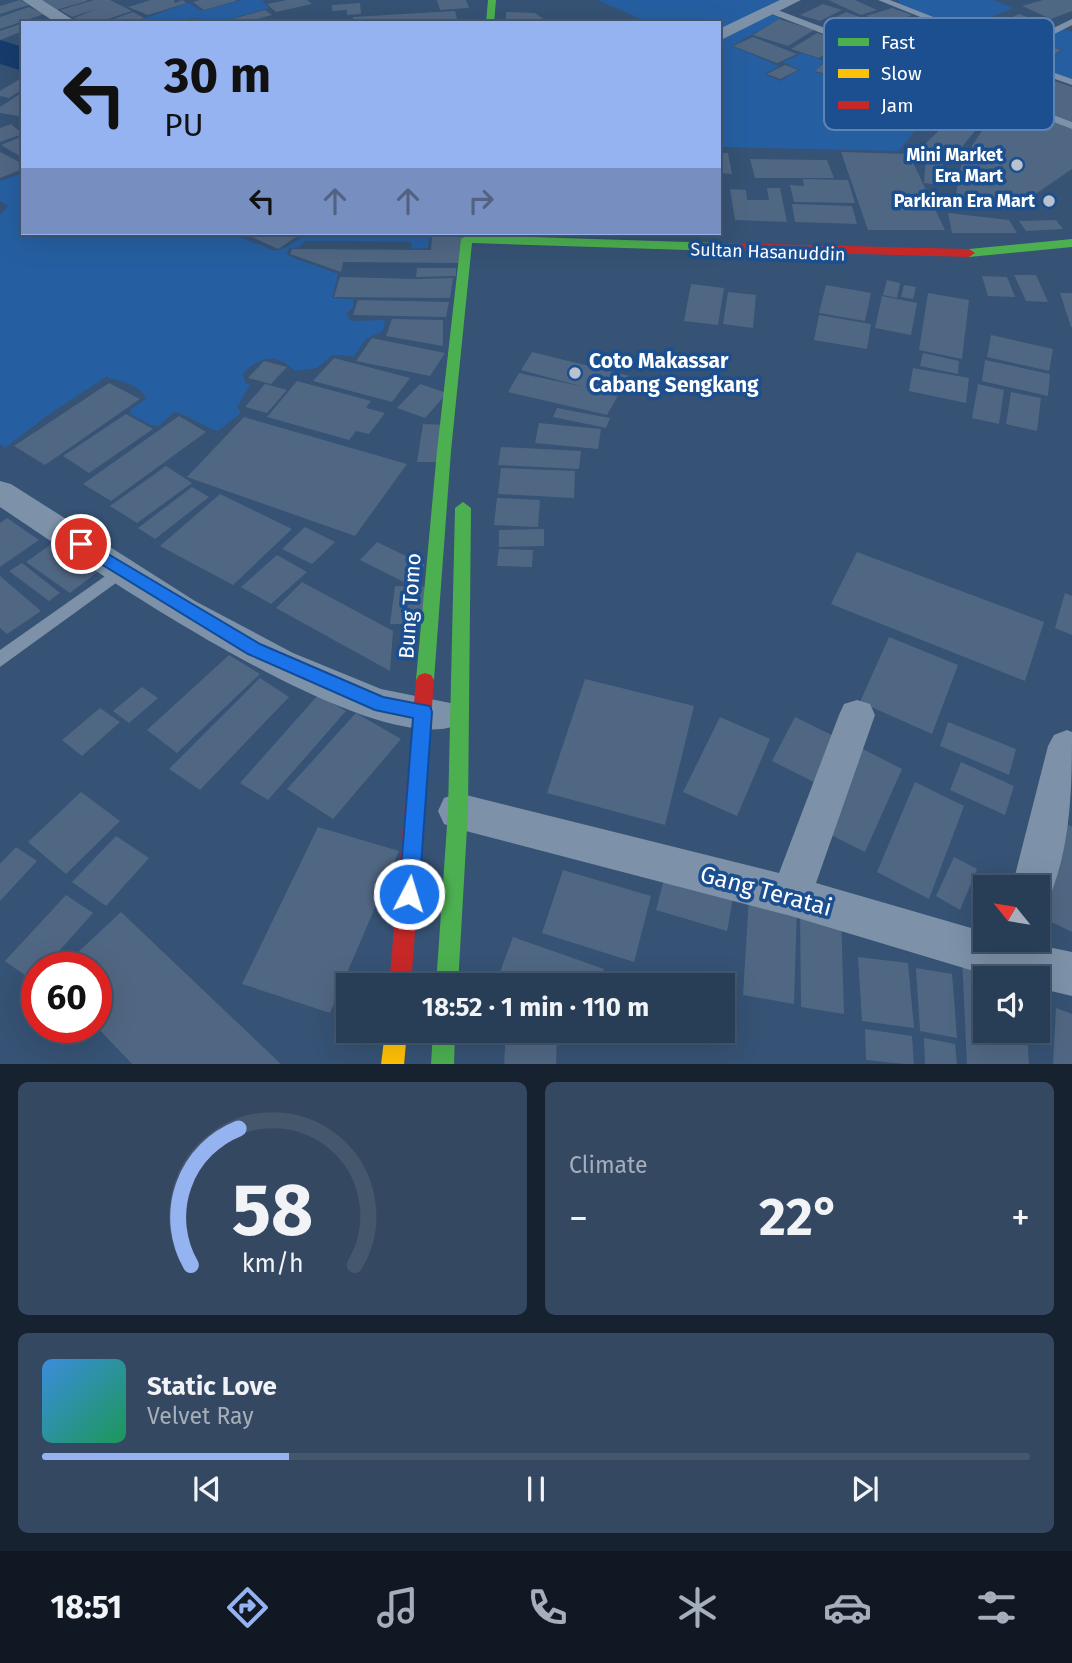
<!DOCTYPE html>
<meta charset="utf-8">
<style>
body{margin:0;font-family:"Fira Sans",sans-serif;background:#344961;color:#f1f3f6;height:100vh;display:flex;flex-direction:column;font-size:26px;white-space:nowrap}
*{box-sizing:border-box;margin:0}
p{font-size:23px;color:#a5aeba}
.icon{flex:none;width:38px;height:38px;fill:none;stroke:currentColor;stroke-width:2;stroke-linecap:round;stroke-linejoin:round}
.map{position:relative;height:1064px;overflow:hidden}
.details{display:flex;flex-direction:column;gap:18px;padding:18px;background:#162230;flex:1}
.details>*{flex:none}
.top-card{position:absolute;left:21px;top:21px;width:700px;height:214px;border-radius:0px;box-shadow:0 7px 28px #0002,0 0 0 2px #44576d;background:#95b2f1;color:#111;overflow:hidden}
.needle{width:46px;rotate:300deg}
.tools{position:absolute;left:973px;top:875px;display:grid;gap:14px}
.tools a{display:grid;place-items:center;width:77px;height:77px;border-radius:0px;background:#283e57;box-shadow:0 7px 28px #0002,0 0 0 2px #44576d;font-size:35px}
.speed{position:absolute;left:21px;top:952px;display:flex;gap:14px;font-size:35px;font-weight:700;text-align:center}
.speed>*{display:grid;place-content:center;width:91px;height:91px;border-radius:50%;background:#283e57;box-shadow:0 7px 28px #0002,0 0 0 2px #44576d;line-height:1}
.speed .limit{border:10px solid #d22;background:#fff;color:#111}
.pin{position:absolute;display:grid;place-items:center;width:60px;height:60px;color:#fff;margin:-30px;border:4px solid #fff;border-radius:50%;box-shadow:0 2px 7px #0007}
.me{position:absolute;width:77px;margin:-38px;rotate:5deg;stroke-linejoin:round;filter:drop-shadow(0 0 5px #0008)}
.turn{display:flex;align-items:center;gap:24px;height:147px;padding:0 28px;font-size:32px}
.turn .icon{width:91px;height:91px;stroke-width:2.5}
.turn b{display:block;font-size:49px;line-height:60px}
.lanes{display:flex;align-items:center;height:66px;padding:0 28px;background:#0003;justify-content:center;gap:35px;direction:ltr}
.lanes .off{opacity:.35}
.big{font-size:52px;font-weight:700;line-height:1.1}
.details .tile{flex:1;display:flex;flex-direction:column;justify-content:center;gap:10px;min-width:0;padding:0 24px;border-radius:10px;background:#344961}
.details .dial{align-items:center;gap:0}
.dial svg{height:182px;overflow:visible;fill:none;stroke:#44576d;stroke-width:7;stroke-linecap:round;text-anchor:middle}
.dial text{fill:#f1f3f6;stroke:none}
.song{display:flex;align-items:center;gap:21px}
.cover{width:84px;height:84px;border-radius:10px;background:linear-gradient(135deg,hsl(210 70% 55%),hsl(150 70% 35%))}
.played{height:7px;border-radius:4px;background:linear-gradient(90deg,#95b2f1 25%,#44576d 25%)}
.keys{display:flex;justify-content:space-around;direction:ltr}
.heat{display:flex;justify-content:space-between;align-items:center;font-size:38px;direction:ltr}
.details .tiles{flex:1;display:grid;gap:18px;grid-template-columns:1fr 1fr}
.tile:last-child{grid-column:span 2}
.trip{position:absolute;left:336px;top:973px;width:399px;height:70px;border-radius:0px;background:#283e57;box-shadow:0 7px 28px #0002,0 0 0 2px #44576d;font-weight:700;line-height:70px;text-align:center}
.dock{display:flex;height:112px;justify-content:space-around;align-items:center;background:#101923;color:#a5aeba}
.dock .icon{width:49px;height:49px}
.dock .selected{color:#95b2f1}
.dock b{font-size:32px;color:#f1f3f6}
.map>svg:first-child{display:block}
.green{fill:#265fa1}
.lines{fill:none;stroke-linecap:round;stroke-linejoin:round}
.river{fill:#153c6e;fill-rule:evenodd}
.building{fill:#506783}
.lane{fill:#7d92a8;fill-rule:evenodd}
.street{fill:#7d92a8;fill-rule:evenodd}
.fast{fill:#4caf50;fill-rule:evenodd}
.slow{fill:#ffc107;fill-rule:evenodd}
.jam{fill:#c62828;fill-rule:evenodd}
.route{fill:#1a73e8;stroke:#114b97;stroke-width:2}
.poi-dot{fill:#b9c2ce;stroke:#1b4f8f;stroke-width:2.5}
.labels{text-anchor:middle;stroke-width:7;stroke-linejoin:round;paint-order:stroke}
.far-poi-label{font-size:18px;font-weight:bold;fill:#fff;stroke:#1b4f8f;text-anchor:end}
.far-street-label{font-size:18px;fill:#fff;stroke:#1b4f8f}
.poi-label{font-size:21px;font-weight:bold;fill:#fff;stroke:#1b4f8f;text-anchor:start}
.street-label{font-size:21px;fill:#fff;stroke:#1b4f8f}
.near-street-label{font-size:24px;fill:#fff;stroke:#1b4f8f}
.key{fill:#1b4f8f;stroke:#5f84b1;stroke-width:2}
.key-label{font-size:19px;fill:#fff}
</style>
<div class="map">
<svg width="1072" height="1065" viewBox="0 0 1072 1065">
<rect width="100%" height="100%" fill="#365274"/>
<!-- green -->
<g class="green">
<path d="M 242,0 L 262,0 L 269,8 L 223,21 L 190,18 L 176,23 L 132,23 L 188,3 L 202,11 Z"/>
<path d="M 598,0 L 787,0 L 719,34 L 719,23 L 649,23 Z"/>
<path d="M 897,0 L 993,0 L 1013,8 L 991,17 L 1036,34 L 1011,48 L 897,5 L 900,2 Z"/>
<path d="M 769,14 L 781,18 L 732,46 L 779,66 L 764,74 L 780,81 L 800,70 L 783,62 L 802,53 L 825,61 L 814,72 L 851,82 L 854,80 L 929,112 L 899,151 L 719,147 L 719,38 Z"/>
<path d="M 1062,28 L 1072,32 L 1072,80 L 1036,67 L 1063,50 L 1036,41 Z"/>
<path d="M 23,173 L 23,233 L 230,233 L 275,251 L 287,247 L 308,233 L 429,235 L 428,248 L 412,249 L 411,242 L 306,241 L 299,247 L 289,249 L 287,254 L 291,257 L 338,274 L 332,298 L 353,299 L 353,307 L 346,314 L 351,321 L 385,320 L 383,331 L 366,339 L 354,356 L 332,355 L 317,368 L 295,371 C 277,352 259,356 243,374 L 245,382 L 250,385 L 237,407 L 241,413 L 218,431 C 202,427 191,415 174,412 L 159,426 L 151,425 L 130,414 L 131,409 L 146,399 C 140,384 120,381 106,377 L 48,415 L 5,448 L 0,444 L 0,215 L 8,206 L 0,201 L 0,181 Z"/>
</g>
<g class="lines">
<!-- river -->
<path class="river" d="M 0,40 L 23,47 L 23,71 L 0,64 Z"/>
</g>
<!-- building -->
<g class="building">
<path d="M 20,0 L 29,5 L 0,14 L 0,6 Z"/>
<path d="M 38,0 L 87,0 L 87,1 L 56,10 Z"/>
<path d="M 94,0 L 110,0 L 132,11 L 96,23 L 83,23 L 74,18 L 99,8 L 72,17 L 60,10 Z"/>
<path d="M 151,0 L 174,0 L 175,3 L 182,0 L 187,3 L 148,15 L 128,7 Z"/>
<path d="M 200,0 L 236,0 L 236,1 L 204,10 L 193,2 Z"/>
<path d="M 287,0 L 307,0 L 312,4 L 276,12 L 267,4 Z"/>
<path d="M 437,0 L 466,0 L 469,8 L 440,10 Z"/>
<path d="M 828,0 L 855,0 L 877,10 L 861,15 Z"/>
<path d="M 1043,0 L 1072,0 L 1072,11 L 1051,19 L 1022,6 Z"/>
<path d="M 360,3 L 361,14 L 347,15 L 347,10 L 332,11 L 332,5 Z"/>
<path d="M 823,4 L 842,10 L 820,21 L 800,15 Z"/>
<path d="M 29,7 L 44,14 L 0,29 L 0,17 Z"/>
<path d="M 892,8 L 912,15 L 891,25 L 866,16 Z"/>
<path d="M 265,10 L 272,15 L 243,23 L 229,20 Z"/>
<path d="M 455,11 L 458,23 L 353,23 L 353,17 Z"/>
<path d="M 133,12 L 144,18 L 129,23 L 103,23 Z"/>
<path d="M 506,12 L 535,13 L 549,23 L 506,23 Z"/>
<path d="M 846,12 L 866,19 L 843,30 L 823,23 Z"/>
<path d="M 1019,14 L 1045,24 L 1031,30 L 1004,21 Z"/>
<path d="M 779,19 L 814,30 L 788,46 L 753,35 Z"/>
<path d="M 23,23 L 23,31 L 0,40 L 0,31 Z"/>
<path d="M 817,33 L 845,41 L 819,58 L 791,49 Z"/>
<path d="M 753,37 L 797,54 L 777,63 L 733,46 Z"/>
<path d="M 1040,43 L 1061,50 L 1038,65 L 1017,58 Z"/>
<path d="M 853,50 L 877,56 L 851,81 L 815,71 L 829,59 L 839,62 Z"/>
<path d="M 954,55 L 974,62 L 985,56 L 1072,87 L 1072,122 L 979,87 L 984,84 L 969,78 L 979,73 L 964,68 L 949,76 L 929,68 Z"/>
<path d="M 785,65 L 798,70 L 780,79 L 767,74 Z"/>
<path d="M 23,77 L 23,89 L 9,98 L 0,96 L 0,91 Z"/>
<path d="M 23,92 L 23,113 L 18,116 L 0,113 L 0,107 Z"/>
<path d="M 995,111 L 1033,128 L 1047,119 L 1072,128 L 1072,169 L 1011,211 L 955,200 L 962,161 Z"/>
<path d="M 952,118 L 978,127 L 953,158 L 921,148 Z"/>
<path d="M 11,124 L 23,134 L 0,142 L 0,128 Z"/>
<path d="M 23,136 L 23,158 L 1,145 Z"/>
<path d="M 0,152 L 23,164 L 23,169 L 0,178 Z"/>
<path d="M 841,152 L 909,154 L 945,230 L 868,230 Z"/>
<path d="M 719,153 L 728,153 L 732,174 L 719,173 Z"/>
<path d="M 926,156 L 943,158 L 942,185 L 924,183 Z"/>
<path d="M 750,159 L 827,160 L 834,178 L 755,178 Z"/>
<path d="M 803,179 L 848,180 L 855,203 L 794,202 L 790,185 L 804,186 Z"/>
<path d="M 767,188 L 780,188 L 787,222 L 735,220 L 730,189 L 746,190 L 747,200 L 769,200 Z"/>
<path d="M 792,204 L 852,206 L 857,224 L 795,222 Z"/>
<path d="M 948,213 L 1009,220 L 1017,233 L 952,233 Z"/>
<path d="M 1056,220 L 1063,229 L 1026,231 L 1019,221 Z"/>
<path d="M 259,233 L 302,233 L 278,249 L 252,237 Z"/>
<path d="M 432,236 L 463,236 L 459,263 L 343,262 L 341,272 L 290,254 L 292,249 L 431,250 Z"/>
<path d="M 417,268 L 456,268 L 456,276 L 416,277 Z"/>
<path d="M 1014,275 L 1036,275 L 1048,302 L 1026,301 Z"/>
<path d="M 982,276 L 1007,277 L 1015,297 L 988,296 Z"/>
<path d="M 340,277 L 417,279 L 453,278 L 450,298 L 334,297 Z"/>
<path d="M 887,280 L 900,283 L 897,298 L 883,295 Z"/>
<path d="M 691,284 L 724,288 L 718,325 L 684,321 Z"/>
<path d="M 826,285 L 871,293 L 865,321 L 819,313 Z"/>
<path d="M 904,285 L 916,287 L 913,299 L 901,297 Z"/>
<path d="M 728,292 L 756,295 L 753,328 L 723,324 Z"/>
<path d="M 928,293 L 969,300 L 962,359 L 919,350 Z"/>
<path d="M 1060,293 L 1072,293 L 1072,327 L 1071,327 Z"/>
<path d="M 882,296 L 917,303 L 911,335 L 875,328 Z"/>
<path d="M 358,300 L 449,302 L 446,317 L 353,315 Z"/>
<path d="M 819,315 L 871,324 L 867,349 L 814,340 Z"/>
<path d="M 392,319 L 443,320 L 443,346 L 386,336 Z"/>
<path d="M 991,335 L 1053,349 L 1049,371 L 987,357 Z"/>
<path d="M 372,338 L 445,353 L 430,376 L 356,361 Z"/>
<path d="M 532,352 L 629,376 L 607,415 L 508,392 L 519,373 L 584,387 L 521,370 Z"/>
<path d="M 923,353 L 959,361 L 958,374 L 920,366 Z"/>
<path d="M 334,358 L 410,378 L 392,402 L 313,381 Z"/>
<path d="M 985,360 L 1050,374 L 1048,396 L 982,381 Z"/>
<path d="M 264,361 L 287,367 L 271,384 L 248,378 Z"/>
<path d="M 913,368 L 969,378 L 966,403 L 909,391 Z"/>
<path d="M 297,381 L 371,401 L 366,408 L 385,413 L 369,434 L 356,431 L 349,440 L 267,417 Z"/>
<path d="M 109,383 L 140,399 L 45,465 L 14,446 Z"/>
<path d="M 265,384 L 287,390 L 267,413 L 245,407 Z"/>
<path d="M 420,384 L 447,393 L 425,418 L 397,408 Z"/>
<path d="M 978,384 L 1004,390 L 999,424 L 972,418 Z"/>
<path d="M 1011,392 L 1041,398 L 1037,431 L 1006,424 Z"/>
<path d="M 557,408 L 610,418 L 606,428 L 553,417 Z"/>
<path d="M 126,414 L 153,429 L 89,473 L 63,456 Z"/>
<path d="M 179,416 L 206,432 L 111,501 L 83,484 Z"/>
<path d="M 244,417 L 407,464 L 355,536 L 187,477 Z"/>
<path d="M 539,423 L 601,429 L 598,449 L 535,443 Z"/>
<path d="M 423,424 L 446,425 L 440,462 L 417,462 Z"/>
<path d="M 501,447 L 581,451 L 579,469 L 498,465 Z"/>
<path d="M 166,466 L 192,483 L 137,523 L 110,506 Z"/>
<path d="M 501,468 L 575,471 L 574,498 L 498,494 Z"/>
<path d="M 192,487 L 209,497 L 155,539 L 138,528 Z"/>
<path d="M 220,494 L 292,529 L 233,585 L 160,546 Z"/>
<path d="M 497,498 L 540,500 L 538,527 L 494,525 Z"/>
<path d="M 7,518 L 39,540 L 0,567 L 0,523 Z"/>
<path d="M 305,527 L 335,542 L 312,564 L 282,549 Z"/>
<path d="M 544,529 L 544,546 L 499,547 L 499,530 Z"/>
<path d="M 60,538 L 104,567 L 70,593 L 26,562 Z"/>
<path d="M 377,542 L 425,565 L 408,584 L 360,560 Z"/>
<path d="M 499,549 L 533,550 L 532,567 L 497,566 Z"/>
<path d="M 857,552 L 1044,622 L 1025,681 L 831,604 Z"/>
<path d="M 277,555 L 307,572 L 271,604 L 241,587 Z"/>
<path d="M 22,563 L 60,593 L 49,601 L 9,571 Z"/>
<path d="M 0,576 L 41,611 L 7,634 L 0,628 Z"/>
<path d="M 302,582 L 393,631 L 390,671 L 276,608 Z"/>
<path d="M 395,586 L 431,587 L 427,624 L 390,624 Z"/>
<path d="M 1065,593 L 1072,596 L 1072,635 L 1055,628 Z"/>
<path d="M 889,637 L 958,665 L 932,734 L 860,702 Z"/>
<path d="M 229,655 L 260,674 L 177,753 L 147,730 Z"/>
<path d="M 260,678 L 289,697 L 200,790 L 169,769 Z"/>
<path d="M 585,679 L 694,706 L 665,825 L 547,793 Z"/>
<path d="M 142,687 L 158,698 L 129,723 L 113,711 Z"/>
<path d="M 318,695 L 346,711 L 268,800 L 240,783 Z"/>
<path d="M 100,708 L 120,722 L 82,756 L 62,740 Z"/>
<path d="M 356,713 L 401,739 L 333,819 L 287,789 Z"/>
<path d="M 720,717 L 770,739 L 737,816 L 683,792 Z"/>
<path d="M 795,717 L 840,739 L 818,784 L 772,761 Z"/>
<path d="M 948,722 L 1016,749 L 1009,775 L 940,746 Z"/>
<path d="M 857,746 L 902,769 L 865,852 L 817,828 Z"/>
<path d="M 961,762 L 1014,786 L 1005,815 L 950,790 Z"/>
<path d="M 915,782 L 964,806 L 929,899 L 877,872 Z"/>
<path d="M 81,792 L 120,821 L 66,874 L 28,842 Z"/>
<path d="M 1067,824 L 1072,827 L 1072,932 L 1041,917 Z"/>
<path d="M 318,827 L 399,851 L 330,1013 L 242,984 Z"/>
<path d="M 116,836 L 149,858 L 106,906 L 72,882 Z"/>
<path d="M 16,847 L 37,861 L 0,901 L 0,864 Z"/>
<path d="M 954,857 L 977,869 L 960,910 L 936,896 Z"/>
<path d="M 667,868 L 735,887 L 727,931 L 656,910 Z"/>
<path d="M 563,870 L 651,896 L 634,962 L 542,933 Z"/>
<path d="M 66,895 L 93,913 L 44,968 L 37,968 L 37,976 L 33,981 L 5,961 Z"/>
<path d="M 749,897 L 797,905 L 794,1004 L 743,995 Z"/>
<path d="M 800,908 L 841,914 L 844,1014 L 801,1007 Z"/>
<path d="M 121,912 L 282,1065 L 133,1065 L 96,1026 L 96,968 L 61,968 Z"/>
<path d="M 513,937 L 604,969 L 599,985 L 537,985 L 500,972 Z"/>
<path d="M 858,957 L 908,963 L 914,1028 L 862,1021 Z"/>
<path d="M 962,957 L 1021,970 L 1022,978 L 985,978 L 985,1031 L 1027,1031 L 1029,1065 L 967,1065 Z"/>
<path d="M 916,968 L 952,974 L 957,1038 L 920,1031 Z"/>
<path d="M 1056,1008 L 1072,1014 L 1072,1065 L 1053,1065 Z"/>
<path d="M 865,1029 L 912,1036 L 914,1065 L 866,1060 Z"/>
<path d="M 506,1031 L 557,1031 L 556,1065 L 504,1065 Z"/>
<path d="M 924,1038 L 955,1044 L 957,1065 L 925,1065 Z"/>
</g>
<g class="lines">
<!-- lane -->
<g class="lane">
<path d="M 878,0 L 890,0 L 1012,48 L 1072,19 L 1072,25 L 1009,57 L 1072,79 L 1072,85 L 998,59 L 998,55 L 1005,51 Z"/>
<path d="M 769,9 L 775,9 L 1072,122 L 1072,129 L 769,13 Z"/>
<path d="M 121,565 L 127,567 L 129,571 L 127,575 L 0,667 L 0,650 Z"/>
</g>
<!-- street -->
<g class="street">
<path d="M 22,0 L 42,0 L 78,23 L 56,23 Z"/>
<path d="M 780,0 L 801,0 L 719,41 L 719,29 Z"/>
<path d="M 0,481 L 11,484 L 195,601 L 293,653 L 381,689 L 455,704 L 460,715 L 455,726 C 363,758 81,561 0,507 Z"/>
<path d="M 857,700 L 870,704 L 875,715 L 816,883 L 985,932 L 985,940 L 1013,940 L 1072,952 L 1072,996 L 1038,988 L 1038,978 L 997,978 L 791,916 L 458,829 L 444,824 L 438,811 L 444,798 L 458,793 L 779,873 L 839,715 L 844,704 Z"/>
<path d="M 1067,730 L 1072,732 C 1072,789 1071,847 1048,901 L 1038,905 L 1038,887 L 1012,887 L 1048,746 L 1054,735 Z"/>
</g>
<!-- fast -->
<g class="fast">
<path d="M 488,0 L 496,0 L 494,23 L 486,23 Z"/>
<path d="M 467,235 L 718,243 L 724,247 L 718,251 L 472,243 L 451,451 L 434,680 L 431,685 L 425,687 L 419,685 L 416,680 L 437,451 L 461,239 Z"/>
<path d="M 1072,239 L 1072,247 L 969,257 L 963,253 L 969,249 Z"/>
<path d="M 463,502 L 471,508 L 468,811 L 458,985 L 436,985 L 448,811 L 455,508 Z"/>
<path d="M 433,1031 L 455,1031 L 454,1065 L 431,1065 Z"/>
</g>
<!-- slow -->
<path class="slow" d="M 385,1031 L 407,1031 L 404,1065 L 381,1065 Z"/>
<!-- jam -->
<g class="jam">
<path d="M 718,243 L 969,249 L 975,253 L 969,257 L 714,250 L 714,244 Z"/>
<path d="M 425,673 L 431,675 L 434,680 L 411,985 L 389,985 L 416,680 L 419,675 Z"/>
</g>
</g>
<!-- route -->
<path class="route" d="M 81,538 L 260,644 L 383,697 L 430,706 L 432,712 L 419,894 L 416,901 L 409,904 L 402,901 L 399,894 L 413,718 L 375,710 L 248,654 L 75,548 L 73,544 L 75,540 Z"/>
<!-- markers -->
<g class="poi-dot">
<circle cx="1017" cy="165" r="7"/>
<circle cx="1049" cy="201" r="7"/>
<circle cx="575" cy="373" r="7"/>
</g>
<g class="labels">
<!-- far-poi labels -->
<g class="far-poi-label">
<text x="1003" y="161">Mini Market<tspan x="1003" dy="21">Era Mart</tspan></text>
<text x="1035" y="207">Parkiran Era Mart</text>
</g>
<!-- far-street labels -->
<g class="far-street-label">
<text transform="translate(768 252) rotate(2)" y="6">Sultan Hasanuddin</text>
</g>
<!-- poi labels -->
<g class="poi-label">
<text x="589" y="368">Coto Makassar<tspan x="589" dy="24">Cabang Sengkang</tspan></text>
</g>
<!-- street labels -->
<g class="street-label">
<text transform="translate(410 606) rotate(-86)" y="7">Bung Tomo</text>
</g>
<!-- near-street labels -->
<g class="near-street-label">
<text transform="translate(766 891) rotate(15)" y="8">Gang Teratai</text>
</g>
</g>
<!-- legend -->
<rect x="824" y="18" width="230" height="112" rx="10" class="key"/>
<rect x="838" y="38" width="31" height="8" fill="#4caf50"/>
<rect x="838" y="69" width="31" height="9" fill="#ffc107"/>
<rect x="838" y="101" width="31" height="8" fill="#c62828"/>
<g class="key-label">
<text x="881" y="49">Fast</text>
<text x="881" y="80">Slow</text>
<text x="881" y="112">Jam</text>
</g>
</svg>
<div class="tools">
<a><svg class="needle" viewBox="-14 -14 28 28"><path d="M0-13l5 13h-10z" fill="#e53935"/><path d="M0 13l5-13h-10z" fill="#a5aeba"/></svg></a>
<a><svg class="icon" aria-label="sound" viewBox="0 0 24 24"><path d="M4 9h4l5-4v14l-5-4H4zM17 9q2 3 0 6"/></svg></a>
</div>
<div class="speed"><div class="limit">60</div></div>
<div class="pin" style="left:81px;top:544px;background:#d93025"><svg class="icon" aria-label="arrive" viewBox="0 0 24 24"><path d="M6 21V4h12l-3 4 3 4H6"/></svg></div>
<svg class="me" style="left:409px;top:894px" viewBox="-20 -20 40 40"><circle r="17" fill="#1a73e8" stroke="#fff" stroke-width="3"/><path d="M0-11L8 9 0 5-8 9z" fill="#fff"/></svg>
<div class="trip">18:52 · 1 min · 110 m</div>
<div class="top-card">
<div class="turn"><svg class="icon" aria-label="left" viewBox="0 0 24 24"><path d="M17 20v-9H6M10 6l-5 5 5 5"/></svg><div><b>30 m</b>PU</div></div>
<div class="lanes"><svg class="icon" aria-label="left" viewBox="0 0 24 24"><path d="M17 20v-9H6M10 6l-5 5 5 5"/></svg><svg class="icon off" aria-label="ahead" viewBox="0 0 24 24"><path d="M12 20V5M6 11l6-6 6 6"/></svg><svg class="icon off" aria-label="ahead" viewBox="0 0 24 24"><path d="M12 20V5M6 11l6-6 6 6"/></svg><svg class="icon off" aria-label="right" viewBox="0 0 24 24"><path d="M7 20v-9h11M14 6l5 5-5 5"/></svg></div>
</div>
</div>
<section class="details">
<div class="tiles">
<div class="tile dial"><svg viewBox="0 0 100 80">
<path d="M14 69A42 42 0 1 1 86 69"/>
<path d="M14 69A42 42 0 0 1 35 9" stroke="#95b2f1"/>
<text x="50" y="56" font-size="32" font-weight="700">58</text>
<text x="50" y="72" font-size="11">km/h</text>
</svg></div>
<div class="tile"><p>Climate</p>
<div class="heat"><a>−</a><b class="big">22°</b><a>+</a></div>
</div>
<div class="tile">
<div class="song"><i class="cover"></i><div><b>Static Love</b><p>Velvet Ray</p></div></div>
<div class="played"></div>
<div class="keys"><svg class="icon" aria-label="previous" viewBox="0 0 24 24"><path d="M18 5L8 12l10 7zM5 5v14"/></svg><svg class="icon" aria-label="pause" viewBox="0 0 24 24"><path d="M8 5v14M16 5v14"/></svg><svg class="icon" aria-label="next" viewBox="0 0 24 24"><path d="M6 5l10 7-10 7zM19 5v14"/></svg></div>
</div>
</div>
</section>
<nav class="dock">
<b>18:51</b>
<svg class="icon selected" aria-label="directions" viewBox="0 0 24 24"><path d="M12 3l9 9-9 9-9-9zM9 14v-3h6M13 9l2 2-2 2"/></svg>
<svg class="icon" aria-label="music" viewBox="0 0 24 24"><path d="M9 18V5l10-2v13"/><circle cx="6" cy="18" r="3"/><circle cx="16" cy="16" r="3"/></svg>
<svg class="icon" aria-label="phone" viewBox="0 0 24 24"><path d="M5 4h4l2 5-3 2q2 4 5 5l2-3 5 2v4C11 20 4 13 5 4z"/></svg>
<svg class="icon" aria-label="climate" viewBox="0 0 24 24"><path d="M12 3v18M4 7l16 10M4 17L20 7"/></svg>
<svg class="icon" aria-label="car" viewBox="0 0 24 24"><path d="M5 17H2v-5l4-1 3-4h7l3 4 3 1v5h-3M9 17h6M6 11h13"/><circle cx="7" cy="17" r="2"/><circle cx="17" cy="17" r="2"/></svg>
<svg class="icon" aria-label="filters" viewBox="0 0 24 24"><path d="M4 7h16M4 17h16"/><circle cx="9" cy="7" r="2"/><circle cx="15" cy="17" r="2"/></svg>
</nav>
